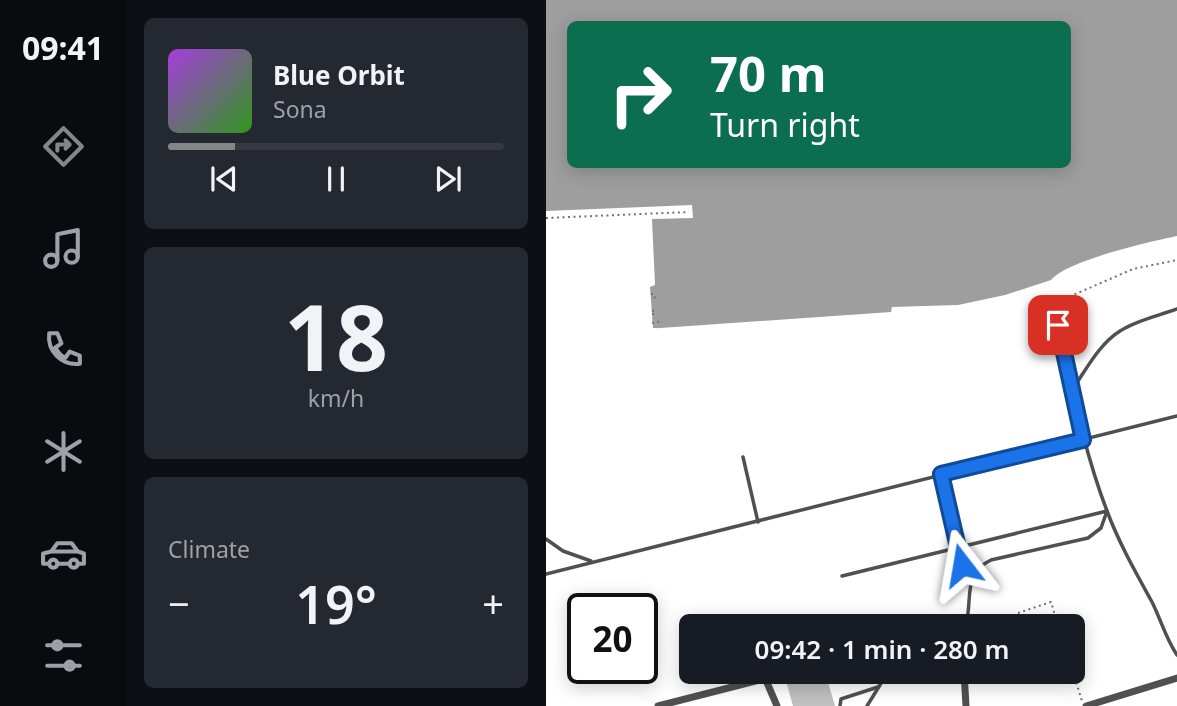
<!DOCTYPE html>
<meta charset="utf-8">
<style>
body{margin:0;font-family:"Noto Sans",sans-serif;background:#242831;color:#f1f3f6;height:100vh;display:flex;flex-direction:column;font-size:26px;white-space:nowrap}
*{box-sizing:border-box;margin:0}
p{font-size:23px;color:#9ea1a6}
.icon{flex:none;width:38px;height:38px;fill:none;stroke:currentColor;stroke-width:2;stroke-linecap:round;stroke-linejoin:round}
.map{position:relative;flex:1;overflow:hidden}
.side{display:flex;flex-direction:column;gap:18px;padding:18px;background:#0d0f14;width:420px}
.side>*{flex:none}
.guide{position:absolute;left:21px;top:21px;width:504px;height:147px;border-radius:10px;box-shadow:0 4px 18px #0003;background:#0b6e4f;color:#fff;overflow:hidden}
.speed{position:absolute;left:21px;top:593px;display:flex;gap:14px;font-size:35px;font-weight:700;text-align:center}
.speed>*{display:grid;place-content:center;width:91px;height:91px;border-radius:50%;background:#171b24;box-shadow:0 4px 18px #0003;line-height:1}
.speed .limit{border:4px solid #111;border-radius:10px;background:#fff;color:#111}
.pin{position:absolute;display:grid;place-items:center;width:60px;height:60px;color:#fff;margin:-30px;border-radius:14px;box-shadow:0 4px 10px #0006}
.me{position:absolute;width:77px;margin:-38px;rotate:346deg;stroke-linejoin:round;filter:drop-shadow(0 0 5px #0008)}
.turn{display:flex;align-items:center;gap:24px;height:147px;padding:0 28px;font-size:32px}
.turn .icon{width:91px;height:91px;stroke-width:2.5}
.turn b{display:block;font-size:49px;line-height:60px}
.big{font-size:52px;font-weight:600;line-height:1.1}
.side .widget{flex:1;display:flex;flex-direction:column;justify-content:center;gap:10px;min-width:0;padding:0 24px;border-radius:10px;background:#242831}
.side .dial{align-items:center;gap:0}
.dial b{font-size:91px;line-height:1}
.song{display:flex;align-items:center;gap:21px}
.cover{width:84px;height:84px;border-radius:10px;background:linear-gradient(135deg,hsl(280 70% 55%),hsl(110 70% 35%))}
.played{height:7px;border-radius:4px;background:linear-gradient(90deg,#858687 20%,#363941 20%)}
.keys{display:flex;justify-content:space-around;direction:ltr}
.heat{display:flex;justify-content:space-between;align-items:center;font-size:38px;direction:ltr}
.trip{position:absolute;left:133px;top:614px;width:406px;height:70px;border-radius:10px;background:#171b24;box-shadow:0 4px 18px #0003;font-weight:600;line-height:70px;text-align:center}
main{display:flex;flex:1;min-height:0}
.dock{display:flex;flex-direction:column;width:126px;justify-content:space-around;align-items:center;background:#090b0e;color:#9ea1a6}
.dock .icon{width:49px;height:49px}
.dock .active{color:#858687}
.dock b{font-size:32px;color:#f1f3f6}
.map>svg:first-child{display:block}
.water{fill:#9e9e9e;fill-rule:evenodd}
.pier{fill:#fff}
.building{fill:#c0c0c0}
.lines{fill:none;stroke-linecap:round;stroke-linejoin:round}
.path{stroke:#727272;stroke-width:2;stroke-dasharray:2 3.5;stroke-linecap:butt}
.service{stroke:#505050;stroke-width:3.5}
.minor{stroke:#505050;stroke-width:7}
.route-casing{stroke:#114b97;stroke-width:18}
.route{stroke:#1a73e8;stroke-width:12}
</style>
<main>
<nav class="dock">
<b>09:41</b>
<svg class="icon active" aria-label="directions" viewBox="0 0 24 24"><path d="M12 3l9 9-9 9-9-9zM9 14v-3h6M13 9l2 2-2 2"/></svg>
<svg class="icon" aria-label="music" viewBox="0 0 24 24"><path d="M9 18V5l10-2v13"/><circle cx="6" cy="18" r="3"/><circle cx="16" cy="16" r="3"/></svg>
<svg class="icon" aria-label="phone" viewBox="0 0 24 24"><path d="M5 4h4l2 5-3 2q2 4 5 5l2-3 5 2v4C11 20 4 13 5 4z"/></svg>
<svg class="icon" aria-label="climate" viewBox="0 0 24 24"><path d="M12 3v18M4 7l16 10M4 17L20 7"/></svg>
<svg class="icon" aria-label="car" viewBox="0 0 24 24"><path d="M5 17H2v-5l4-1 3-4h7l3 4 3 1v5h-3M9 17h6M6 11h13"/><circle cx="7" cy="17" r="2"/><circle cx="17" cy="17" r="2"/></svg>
<svg class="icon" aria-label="filters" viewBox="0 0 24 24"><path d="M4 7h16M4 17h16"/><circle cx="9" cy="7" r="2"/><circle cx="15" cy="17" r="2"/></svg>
</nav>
<section class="side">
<div class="widget">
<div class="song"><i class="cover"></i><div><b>Blue Orbit</b><p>Sona</p></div></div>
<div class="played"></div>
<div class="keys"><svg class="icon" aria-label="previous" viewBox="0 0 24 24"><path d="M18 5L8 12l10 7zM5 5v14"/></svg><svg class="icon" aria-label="pause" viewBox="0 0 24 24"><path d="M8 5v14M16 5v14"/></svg><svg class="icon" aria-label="next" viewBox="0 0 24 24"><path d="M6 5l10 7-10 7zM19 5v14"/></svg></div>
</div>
<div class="widget dial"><b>18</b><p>km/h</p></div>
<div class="widget"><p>Climate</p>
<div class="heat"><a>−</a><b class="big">19°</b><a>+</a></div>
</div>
</section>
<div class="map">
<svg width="631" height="706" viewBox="0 0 631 706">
<rect width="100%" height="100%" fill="#fff"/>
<!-- water -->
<path class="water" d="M 0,0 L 631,0 L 631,236 C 603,242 522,260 505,280 L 459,295 L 412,305 L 346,307 L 345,312 L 0,336 ZM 24,24 L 522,24 L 522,164 L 24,164 Z"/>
<!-- pier -->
<path class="pier" d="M 146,205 L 147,218 L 106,219 L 109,285 L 104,287 L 107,328 L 111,328 L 111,332 L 0,339 L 0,211 Z"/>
<!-- building -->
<g class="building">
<path d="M 272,672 L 279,672 L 289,706 L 247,706 L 240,681 Z"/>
<path d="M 302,672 L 337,672 L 333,678 L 305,684 Z"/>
</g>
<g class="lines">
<!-- path -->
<g class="path">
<path d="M 0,218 L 143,212"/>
<path d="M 105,294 L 108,294 L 109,299"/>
<path d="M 106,311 L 110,310"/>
<path d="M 106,314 L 111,314"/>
<path d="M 511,321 L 509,309 L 511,302 L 587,269 L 631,260"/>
<path d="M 106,323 L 117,321"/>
<path d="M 472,613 L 505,602 L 512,626"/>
<path d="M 527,672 L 536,701"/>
</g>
<!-- service -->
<g class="service">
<path d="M 512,325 C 526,388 538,451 561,511 C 573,543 590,573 606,602 C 615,620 620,639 631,655"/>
<path d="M 526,390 C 540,370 553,344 574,331 C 591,320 612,316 631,309"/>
<path d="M 197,457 L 212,522"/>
<path d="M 395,474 L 416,565 L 425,581"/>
<path d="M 0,539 L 17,551 L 45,561"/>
<path d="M 0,574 L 631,416"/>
<path d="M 296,576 L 561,511 L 555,528 L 542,538 L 445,560 C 416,574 427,598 420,624"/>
<path d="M 294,706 L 295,699 L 332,687"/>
<path d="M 321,706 L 342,672"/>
</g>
<!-- minor -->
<g class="minor">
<path d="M 411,626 L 420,624 L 420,626"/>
<path d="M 418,672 L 420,706"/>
<path d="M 219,678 L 231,706"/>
<path d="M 112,706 L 245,672"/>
<path d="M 540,706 L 631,678"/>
</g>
</g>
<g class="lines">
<defs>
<path id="route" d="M 416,565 L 395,474 L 537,440 L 512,325"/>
</defs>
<!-- route casing -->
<use href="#route" class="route-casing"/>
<!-- route -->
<use href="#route" class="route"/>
</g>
</svg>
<div class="speed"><div class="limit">20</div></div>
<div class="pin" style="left:512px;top:325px;background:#d93025"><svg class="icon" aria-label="arrive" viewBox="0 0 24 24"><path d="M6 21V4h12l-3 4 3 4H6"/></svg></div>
<svg class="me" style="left:416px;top:565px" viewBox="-20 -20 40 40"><path d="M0-17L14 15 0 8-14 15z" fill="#1a73e8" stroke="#fff" stroke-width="4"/></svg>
<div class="trip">09:42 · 1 min · 280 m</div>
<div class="guide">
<div class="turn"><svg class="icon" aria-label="right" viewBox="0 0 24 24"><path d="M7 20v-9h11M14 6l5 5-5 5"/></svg><div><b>70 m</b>Turn right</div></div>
</div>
</div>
</main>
